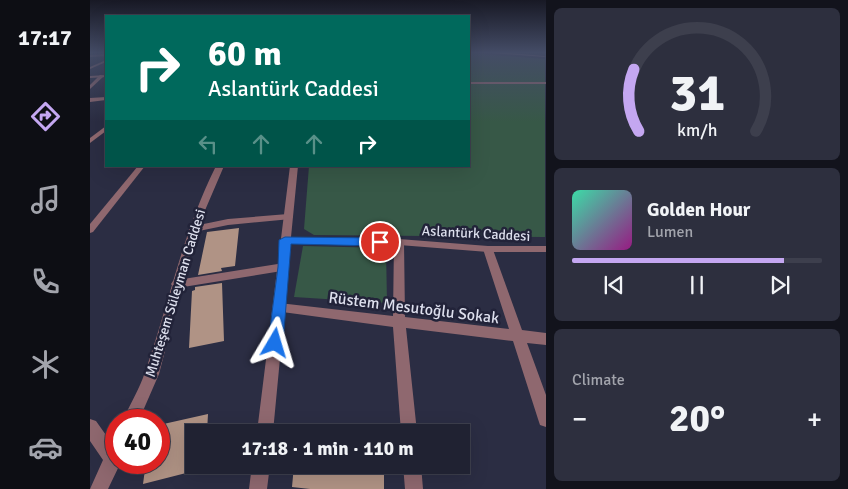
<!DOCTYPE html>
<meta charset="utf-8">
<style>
body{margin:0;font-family:Signika,sans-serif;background:#2d2f3e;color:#f1f3f6;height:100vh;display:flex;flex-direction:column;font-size:19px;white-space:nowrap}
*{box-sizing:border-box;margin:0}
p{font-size:16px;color:#a2a4ac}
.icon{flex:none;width:28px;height:28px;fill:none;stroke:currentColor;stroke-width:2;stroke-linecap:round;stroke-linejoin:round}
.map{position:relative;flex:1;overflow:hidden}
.sheet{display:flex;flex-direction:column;gap:8px;padding:8px;background:#12131c;width:302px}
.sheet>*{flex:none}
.guide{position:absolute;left:15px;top:15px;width:365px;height:152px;border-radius:0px;box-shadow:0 5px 20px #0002,0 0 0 1px #3d3f4d;background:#00695c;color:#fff;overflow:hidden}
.speed{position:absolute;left:15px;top:409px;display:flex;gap:10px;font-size:25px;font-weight:700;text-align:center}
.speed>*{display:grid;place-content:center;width:65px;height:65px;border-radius:50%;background:#202232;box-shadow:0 5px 20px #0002,0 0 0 1px #3d3f4d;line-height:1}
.speed .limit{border:8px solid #d22;background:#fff;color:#111}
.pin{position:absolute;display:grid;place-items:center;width:42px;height:42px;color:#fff;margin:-21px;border:2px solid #fff;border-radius:50%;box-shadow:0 1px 5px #0007}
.me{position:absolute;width:55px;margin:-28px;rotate:7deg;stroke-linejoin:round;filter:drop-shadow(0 0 4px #0008)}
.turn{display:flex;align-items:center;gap:18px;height:105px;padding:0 20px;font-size:22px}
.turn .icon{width:65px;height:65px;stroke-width:2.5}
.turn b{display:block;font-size:35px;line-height:42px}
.lanes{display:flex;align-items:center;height:48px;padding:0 20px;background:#0003;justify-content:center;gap:25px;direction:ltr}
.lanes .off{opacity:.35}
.big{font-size:38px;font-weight:700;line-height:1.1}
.sheet .widget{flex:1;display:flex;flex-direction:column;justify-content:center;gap:8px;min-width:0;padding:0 18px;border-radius:8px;background:#2d2f3e}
.sheet .dial{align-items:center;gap:0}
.dial svg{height:130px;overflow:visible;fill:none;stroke:#3d3f4d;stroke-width:7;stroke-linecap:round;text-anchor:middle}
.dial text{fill:#f1f3f6;stroke:none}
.song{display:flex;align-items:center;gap:15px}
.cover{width:60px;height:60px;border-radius:8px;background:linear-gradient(135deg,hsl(160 70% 55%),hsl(310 70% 35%))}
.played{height:5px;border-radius:2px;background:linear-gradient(90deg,#c4a7f1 85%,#3d3f4d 85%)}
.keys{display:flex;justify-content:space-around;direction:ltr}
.heat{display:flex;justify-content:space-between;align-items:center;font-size:28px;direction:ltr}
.trip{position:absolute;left:95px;top:424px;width:285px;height:50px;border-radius:0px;background:#202232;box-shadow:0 5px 20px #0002,0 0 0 1px #3d3f4d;font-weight:700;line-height:50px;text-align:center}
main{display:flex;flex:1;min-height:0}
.menu{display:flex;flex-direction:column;width:90px;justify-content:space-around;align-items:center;background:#0d0e14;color:#a2a4ac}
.menu .icon{width:35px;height:35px}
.menu .on{color:#c4a7f1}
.menu b{font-size:22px;color:#f1f3f6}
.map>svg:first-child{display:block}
.green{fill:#375847}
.building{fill:#b09385}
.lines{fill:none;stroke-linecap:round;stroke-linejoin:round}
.minor{fill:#8f686f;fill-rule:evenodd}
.tertiary{fill:#8f686f;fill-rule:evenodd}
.secondary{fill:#c58893;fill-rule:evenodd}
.route{fill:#1a73e8;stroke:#114b97}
.labels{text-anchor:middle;stroke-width:5;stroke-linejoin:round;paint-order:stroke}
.street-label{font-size:14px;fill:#dddfed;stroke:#222339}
.near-street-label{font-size:16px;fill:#dddfed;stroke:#222339}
</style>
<main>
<nav class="menu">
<b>17:17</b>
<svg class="icon on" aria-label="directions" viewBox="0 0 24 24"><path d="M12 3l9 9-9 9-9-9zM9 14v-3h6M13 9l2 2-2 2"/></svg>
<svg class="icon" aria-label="music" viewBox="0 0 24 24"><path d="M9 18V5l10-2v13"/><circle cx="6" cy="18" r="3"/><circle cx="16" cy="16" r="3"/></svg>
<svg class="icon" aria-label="phone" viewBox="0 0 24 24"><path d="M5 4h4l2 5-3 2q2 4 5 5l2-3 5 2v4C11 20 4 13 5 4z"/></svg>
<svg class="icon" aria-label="climate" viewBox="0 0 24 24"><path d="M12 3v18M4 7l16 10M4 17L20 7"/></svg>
<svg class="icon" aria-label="car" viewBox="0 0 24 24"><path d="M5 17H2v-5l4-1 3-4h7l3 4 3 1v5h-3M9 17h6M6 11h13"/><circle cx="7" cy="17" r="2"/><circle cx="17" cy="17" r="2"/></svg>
</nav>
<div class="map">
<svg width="456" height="489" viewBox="0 0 456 489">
<rect width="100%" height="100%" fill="#2b2d43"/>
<!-- green -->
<g class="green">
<path d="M 379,53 L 455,59 L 455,237 L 224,235 L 214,229 L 219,166 L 379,166 Z"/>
<path d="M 213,246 L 296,248 L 297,303 L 204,297 Z"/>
</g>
<!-- building -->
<g class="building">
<path d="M 149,228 L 145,266 L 131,268 L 132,271 L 108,275 L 117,232 Z"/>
<path d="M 132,283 L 134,341 L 99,348 L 102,291 L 105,290 L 105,287 Z"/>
<path d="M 118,414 L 117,432 L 104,432 L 104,471 L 53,484 L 56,462 L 69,462 L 69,425 Z"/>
<path d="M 204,465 L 294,465 L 294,489 L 220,489 L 202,487 Z"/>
</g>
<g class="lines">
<!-- minor -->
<g class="minor">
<path d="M 16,54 L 16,56 L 0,57 L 0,55 Z"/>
<path d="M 16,60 L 16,62 L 0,69 L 0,67 Z"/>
<path d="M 16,75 L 16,77 L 0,78 L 0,76 Z"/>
<rect x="379" y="82" width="77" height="2"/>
<path d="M 198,214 L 201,215 L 203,217 L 201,219 L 138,225 L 104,232 L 99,229 L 104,226 L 138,219 Z"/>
<path d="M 309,239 L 314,242 L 315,317 L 419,329 L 393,249 L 394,247 L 402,247 L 432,330 L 456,333 L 456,345 L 437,343 L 456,395 L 456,427 L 450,425 L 448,419 L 423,341 L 316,328 L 327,432 L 311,432 L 303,327 L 185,311 L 183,308 L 185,305 L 189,303 L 303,316 L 304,242 Z"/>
<path d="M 194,263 L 198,264 L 199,267 L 198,270 L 87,288 L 83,287 L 81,284 L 83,281 L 87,280 Z"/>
<path d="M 313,465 L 331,465 L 333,489 L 315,489 Z"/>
</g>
<!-- tertiary -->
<g class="tertiary">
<path d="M 10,75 L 14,76 L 0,89 L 0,85 Z"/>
<path d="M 16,97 L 16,100 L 0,102 L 0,98 Z"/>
<path d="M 16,126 L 16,131 L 0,143 L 0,138 Z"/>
<path d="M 48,166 L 55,166 L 3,232 L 0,233 L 0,224 Z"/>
<path d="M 126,166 L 134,166 L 113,215 L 97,265 L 69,374 L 49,420 L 33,420 C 40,404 50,388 55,372 C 80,301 92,234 126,166 Z"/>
<path d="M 200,166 L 208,166 L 201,237 L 309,239 L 398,246 L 456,246 L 456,252 L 398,252 L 309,245 L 201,243 L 183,432 L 167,432 Z"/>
<path d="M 0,419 L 6,421 L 23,445 L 26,444 L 26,462 L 31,462 L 18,489 L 0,489 L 13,460 L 0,441 Z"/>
<path d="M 162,465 L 180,465 L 177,489 L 159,489 Z"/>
</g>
<!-- secondary -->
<path class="secondary" d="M 420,53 L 454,56 L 456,57 L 401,53 Z"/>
</g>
<!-- sky -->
<linearGradient id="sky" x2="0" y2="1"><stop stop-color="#181925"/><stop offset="0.43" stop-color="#444c66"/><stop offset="1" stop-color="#444c66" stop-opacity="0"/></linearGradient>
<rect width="456" height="122" fill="url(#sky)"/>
<!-- route -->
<path class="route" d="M 195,237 L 290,238 L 295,242 L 290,246 L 201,244 L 193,343 L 191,348 L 185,350 L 180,348 L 178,343 L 188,267 L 189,240 Z"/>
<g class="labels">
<!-- street labels -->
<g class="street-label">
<text transform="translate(386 233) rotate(3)" y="5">Aslantürk Caddesi</text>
<text transform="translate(85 293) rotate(-73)" y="5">Muhteşem Süleyman Caddesi</text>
</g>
<!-- near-street labels -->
<g class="near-street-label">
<text transform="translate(324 307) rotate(7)" y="6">Rüstem Mesutoğlu Sokak</text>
</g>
</g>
</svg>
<div class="speed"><div class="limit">40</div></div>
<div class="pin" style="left:290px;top:242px;background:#d93025"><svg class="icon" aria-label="arrive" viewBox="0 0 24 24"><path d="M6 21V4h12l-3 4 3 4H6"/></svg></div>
<svg class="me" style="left:185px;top:343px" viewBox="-20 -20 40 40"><path d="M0-17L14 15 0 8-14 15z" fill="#1a73e8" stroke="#fff" stroke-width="4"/></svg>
<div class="trip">17:18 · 1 min · 110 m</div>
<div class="guide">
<div class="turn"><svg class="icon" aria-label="right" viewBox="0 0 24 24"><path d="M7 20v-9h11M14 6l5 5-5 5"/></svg><div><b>60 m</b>Aslantürk Caddesi</div></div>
<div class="lanes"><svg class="icon off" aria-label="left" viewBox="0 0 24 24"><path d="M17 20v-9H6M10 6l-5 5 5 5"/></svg><svg class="icon off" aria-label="ahead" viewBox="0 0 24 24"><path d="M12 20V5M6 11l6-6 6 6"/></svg><svg class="icon off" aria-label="ahead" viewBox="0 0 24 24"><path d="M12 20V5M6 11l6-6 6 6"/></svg><svg class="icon" aria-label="right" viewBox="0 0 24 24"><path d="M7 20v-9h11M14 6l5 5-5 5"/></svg></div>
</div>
</div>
<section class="sheet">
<div class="widget dial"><svg viewBox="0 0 100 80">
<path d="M14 69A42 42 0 1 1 86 69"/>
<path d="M14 69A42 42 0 0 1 11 31" stroke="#c4a7f1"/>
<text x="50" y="56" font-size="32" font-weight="700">31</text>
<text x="50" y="72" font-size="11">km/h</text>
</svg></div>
<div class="widget">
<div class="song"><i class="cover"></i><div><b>Golden Hour</b><p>Lumen</p></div></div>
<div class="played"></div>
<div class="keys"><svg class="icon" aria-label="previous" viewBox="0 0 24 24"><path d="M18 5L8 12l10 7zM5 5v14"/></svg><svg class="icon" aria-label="pause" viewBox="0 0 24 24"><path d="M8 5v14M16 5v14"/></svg><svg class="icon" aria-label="next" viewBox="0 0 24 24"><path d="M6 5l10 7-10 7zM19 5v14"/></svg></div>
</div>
<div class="widget"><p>Climate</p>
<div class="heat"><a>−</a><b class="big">20°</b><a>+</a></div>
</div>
</section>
</main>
